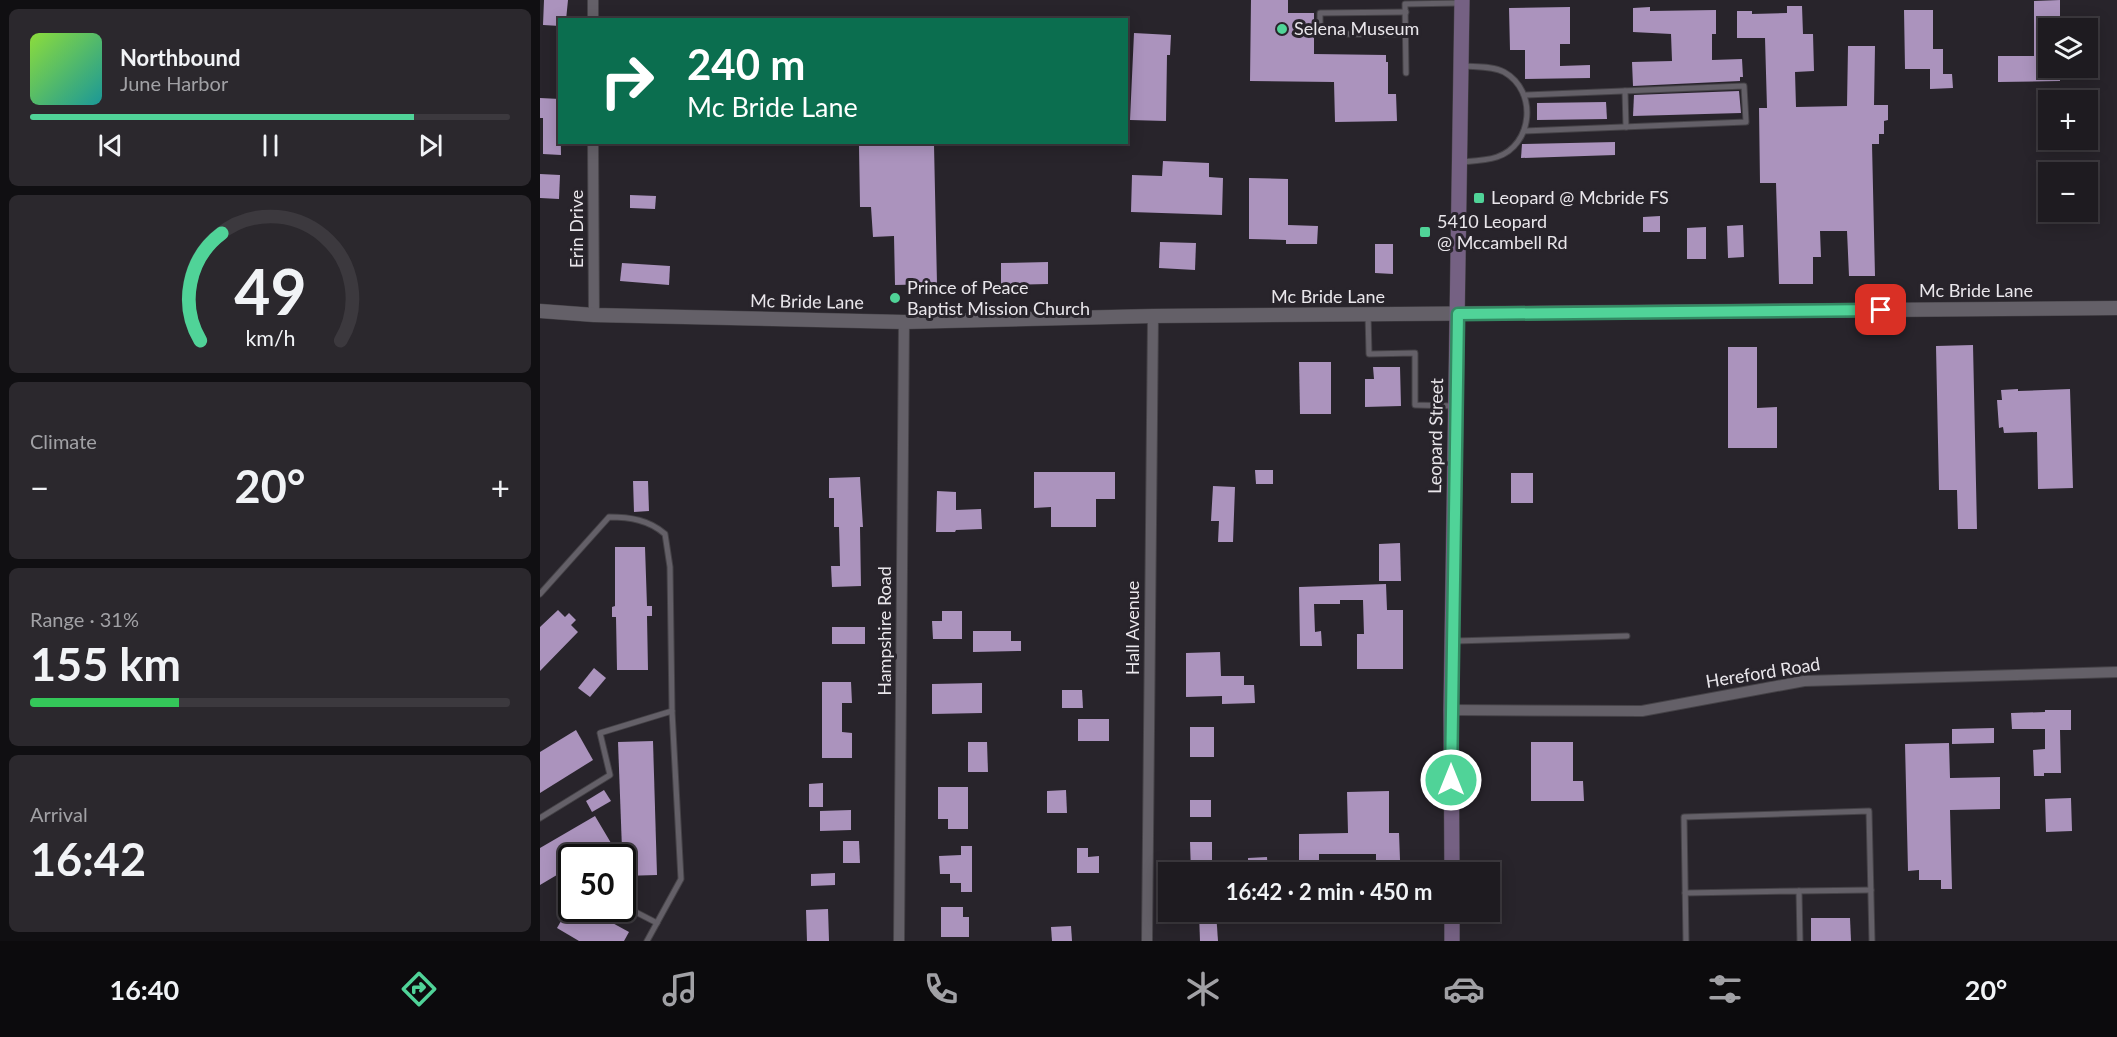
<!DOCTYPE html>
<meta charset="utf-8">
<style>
body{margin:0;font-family:Lato,sans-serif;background:#2b282d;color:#f1f3f6;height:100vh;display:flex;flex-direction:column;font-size:22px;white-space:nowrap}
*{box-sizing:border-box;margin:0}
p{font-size:20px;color:#a1a1a5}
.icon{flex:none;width:33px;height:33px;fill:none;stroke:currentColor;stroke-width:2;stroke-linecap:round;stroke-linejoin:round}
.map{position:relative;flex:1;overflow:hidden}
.panel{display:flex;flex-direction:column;gap:9px;padding:9px;background:#100f12;width:540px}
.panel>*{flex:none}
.guide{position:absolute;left:18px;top:18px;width:570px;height:126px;border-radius:0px;box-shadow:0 3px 15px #0003,0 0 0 2px #3c393e;background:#0b6e4f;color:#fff;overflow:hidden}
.controls{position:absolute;left:1498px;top:18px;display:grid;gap:12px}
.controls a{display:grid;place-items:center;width:60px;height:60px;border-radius:0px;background:#1e1b20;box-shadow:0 3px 15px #0003,0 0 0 2px #3c393e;font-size:30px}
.speed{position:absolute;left:18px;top:844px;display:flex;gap:12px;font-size:30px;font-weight:700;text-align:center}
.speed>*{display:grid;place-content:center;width:78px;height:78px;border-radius:50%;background:#1e1b20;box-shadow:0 3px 15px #0003,0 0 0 2px #3c393e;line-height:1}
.speed .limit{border:3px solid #111;border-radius:9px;background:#fff;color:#111}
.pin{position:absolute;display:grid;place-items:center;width:51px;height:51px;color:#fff;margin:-26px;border-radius:12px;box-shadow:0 3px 9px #0006}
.me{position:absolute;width:66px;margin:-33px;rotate:0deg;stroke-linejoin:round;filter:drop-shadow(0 0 4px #0008)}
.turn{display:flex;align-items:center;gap:21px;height:126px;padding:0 30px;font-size:27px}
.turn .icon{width:78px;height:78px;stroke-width:2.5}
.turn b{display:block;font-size:42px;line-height:51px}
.big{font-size:45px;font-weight:700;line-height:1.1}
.panel .widget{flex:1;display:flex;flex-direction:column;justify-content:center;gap:9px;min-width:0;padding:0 21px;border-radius:9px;background:#2b282d}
.panel .dial{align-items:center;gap:0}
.dial svg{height:156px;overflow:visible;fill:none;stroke:#3c393e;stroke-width:7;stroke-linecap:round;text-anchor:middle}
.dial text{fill:#f1f3f6;stroke:none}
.song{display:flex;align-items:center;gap:18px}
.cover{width:72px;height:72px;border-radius:9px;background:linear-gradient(135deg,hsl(90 70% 55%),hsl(180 70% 35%))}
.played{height:6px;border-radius:3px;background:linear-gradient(90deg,#50d398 80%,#3c393e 80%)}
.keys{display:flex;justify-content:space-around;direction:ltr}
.heat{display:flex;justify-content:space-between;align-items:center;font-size:33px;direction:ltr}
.charge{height:9px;border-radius:4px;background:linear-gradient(90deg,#34c759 31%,#3c393e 0)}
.trip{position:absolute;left:618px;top:862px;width:342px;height:60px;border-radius:0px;background:#1e1b20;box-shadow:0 3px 15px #0003,0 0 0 2px #3c393e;font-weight:700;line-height:60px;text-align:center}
.menu{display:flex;height:96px;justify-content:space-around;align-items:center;background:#0c0b0d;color:#a1a1a5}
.menu .icon{width:42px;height:42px}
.menu .selected{color:#50d398}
.menu b{font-size:27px;color:#f1f3f6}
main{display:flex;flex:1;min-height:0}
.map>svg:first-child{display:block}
.building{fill:#ab93bd}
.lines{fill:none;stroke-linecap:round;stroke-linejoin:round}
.service-casing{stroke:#454247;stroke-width:7}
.minor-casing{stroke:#454247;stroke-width:12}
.tertiary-casing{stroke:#454247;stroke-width:15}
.secondary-casing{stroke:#454247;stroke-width:16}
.service{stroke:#646068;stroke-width:5}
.minor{stroke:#646068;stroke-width:10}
.tertiary{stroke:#646068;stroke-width:14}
.secondary{stroke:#756183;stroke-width:15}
.route-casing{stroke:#348963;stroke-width:15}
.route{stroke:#50d398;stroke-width:10}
.poi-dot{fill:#50d398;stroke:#28242b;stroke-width:2}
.labels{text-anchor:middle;stroke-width:6;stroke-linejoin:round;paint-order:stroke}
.poi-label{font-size:18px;fill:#e9e6eb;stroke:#28242b;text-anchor:start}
.street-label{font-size:18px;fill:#e9e6eb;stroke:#28242b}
</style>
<main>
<section class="panel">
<div class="widget">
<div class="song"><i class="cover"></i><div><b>Northbound</b><p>June Harbor</p></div></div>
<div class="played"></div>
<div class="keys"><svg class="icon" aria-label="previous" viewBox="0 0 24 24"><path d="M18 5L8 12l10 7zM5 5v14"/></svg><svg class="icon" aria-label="pause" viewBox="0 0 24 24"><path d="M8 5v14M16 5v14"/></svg><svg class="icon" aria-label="next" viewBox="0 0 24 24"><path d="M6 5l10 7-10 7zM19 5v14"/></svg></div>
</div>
<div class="widget dial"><svg viewBox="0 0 100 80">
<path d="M14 69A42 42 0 1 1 86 69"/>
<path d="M14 69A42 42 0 0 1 25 14" stroke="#50d398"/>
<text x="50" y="56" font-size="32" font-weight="700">49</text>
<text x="50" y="72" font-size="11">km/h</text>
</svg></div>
<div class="widget"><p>Climate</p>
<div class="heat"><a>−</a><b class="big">20°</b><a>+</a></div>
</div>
<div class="widget"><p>Range · 31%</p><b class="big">155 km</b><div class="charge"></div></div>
<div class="widget"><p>Arrival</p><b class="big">16:42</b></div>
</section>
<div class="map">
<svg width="1577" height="941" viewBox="0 0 1577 941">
<rect width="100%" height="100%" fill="#28242b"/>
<!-- building -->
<g class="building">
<path d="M 4,0 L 28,0 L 26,20 L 20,20 L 20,26 L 3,25 Z"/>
<path d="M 711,0 L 748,0 L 748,13 L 774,13 L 774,54 L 846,55 L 846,62 L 848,62 L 848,94 L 856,94 L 857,121 L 795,122 L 794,82 L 710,81 Z"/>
<path d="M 1520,0 L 1520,28 L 1509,28 L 1509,68 L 1520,68 L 1520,81 L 1458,82 L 1458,56 L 1494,56 L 1494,1 Z"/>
<path d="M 1247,6 L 1262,6 L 1263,34 L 1273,34 L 1274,71 L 1255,72 L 1256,107 L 1307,106 L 1308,46 L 1335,46 L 1334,105 L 1348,105 L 1348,120 L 1344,121 L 1344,134 L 1339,134 L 1339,144 L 1332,144 L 1335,276 L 1309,276 L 1307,231 L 1280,231 L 1281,257 L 1273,257 L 1273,284 L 1239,284 L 1236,183 L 1220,183 L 1219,108 L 1227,108 L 1225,38 L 1197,38 L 1197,11 L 1212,11 L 1212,14 L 1247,13 Z"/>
<path d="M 1030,7 L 1030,44 L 1020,44 L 1020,66 L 1050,65 L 1050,78 L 985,79 L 985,50 L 970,50 L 969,8 Z"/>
<path d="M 1110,7 L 1110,11 L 1176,10 L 1176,34 L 1172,34 L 1172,60 L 1202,59 L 1203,77 L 1200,77 L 1200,81 L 1093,86 L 1092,62 L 1132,61 L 1131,34 L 1093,32 L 1093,8 Z"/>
<path d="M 1364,10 L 1393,10 L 1393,49 L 1403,49 L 1403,74 L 1412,74 L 1413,88 L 1390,89 L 1390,69 L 1365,69 Z"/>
<path d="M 594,33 L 631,35 L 630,55 L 627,55 L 626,121 L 590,120 Z"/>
<path d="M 1199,91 L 1201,113 L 1093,116 L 1094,95 Z"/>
<path d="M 0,98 L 20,99 L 21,155 L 3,154 L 3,118 L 0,118 Z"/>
<path d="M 1066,102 L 1067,119 L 997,120 L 997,103 Z"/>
<path d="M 1075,142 L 1075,155 L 981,158 L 982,144 Z"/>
<path d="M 394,145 L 397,284 L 355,285 L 354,236 L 333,237 L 331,207 L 320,207 L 319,146 Z"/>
<path d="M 623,161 L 669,163 L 669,177 L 683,178 L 682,215 L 591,212 L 592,175 L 622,176 Z"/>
<path d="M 0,174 L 20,175 L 19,199 L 0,198 Z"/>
<path d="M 709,178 L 748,179 L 748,225 L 778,226 L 777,244 L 746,244 L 746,240 L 709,239 Z"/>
<path d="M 90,195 L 116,196 L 115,209 L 90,208 Z"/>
<path d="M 1120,216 L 1120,232 L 1103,232 L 1103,217 Z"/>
<path d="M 1203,225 L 1204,257 L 1188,258 L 1187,226 Z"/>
<path d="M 1166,227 L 1166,259 L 1147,259 L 1147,228 Z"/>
<path d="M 620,242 L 656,243 L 655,270 L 619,268 Z"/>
<path d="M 835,244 L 853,244 L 853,274 L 835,273 Z"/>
<path d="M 508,262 L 508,284 L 461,285 L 461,263 Z"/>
<path d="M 82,263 L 130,266 L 129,285 L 80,281 Z"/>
<path d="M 1433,345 L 1437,529 L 1418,529 L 1417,490 L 1399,490 L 1396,346 Z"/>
<path d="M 1188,347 L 1217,347 L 1217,408 L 1237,407 L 1237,448 L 1188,448 Z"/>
<path d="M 759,362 L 791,362 L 791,414 L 760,414 Z"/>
<path d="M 833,367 L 860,367 L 861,406 L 825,407 L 825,379 L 834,379 Z"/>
<path d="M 1478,389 L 1478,391 L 1530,389 L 1533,488 L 1498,489 L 1497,432 L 1464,433 L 1463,427 L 1459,428 L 1457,400 L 1462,400 L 1461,390 Z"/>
<path d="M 715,470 L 733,470 L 733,484 L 716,484 Z"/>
<path d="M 494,472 L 575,472 L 575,499 L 556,499 L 556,527 L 511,527 L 511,507 L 494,508 Z"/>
<rect x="971" y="473" width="22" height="30"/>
<path d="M 320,477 L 323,527 L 320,527 L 321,586 L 292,587 L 291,566 L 300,566 L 299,527 L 294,527 L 294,498 L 289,498 L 289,478 Z"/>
<path d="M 93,481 L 108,481 L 109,511 L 94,512 Z"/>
<path d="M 673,486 L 695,487 L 693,542 L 678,542 L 679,521 L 671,521 Z"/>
<path d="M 397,491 L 416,492 L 416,510 L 441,509 L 442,529 L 416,530 L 415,532 L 396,532 Z"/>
<path d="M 860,543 L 861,581 L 839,581 L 839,544 Z"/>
<path d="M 75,547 L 105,547 L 107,606 L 112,606 L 112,616 L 107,616 L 108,670 L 77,670 L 76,617 L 72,617 L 72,607 L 75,606 Z"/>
<path d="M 846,584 L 847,610 L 863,610 L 863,669 L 817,669 L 817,634 L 824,634 L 823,600 L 800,600 L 800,604 L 774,604 L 775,632 L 781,631 L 782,646 L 760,646 L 759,587 Z"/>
<path d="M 18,610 L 25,617 L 29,613 L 36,620 L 31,625 L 38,632 L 0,671 L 0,627 Z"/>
<path d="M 402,611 L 422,611 L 422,639 L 393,639 L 392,621 L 402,621 Z"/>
<rect x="292" y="627" width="33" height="17"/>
<path d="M 433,631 L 471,631 L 471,641 L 481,641 L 481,651 L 433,652 Z"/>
<path d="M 680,652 L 681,676 L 704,676 L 704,685 L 714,685 L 715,703 L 682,704 L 682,696 L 646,697 L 646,653 Z"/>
<path d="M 54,668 L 66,678 L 50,697 L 38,688 Z"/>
<path d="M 282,682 L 311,682 L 312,703 L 302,703 L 302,732 L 312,733 L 312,758 L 282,758 Z"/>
<path d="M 442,683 L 442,713 L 392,714 L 392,684 Z"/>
<path d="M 522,690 L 542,690 L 543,708 L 522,708 Z"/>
<path d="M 1505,710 L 1531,710 L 1531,730 L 1520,730 L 1521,773 L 1504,773 L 1504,776 L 1494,776 L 1493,750 L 1505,749 L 1505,729 L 1472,729 L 1471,713 L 1505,712 Z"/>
<rect x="538" y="719" width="31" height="22"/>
<rect x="650" y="727" width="24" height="30"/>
<path d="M 1454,728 L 1454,743 L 1412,744 L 1412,729 Z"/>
<path d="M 36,730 L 53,760 L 0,793 L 0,752 Z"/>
<path d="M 113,741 L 117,875 L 83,876 L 78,742 Z"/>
<path d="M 428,742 L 447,742 L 448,772 L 428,772 Z"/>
<path d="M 991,742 L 1033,742 L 1033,781 L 1043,781 L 1044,801 L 991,801 Z"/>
<path d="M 1409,743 L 1410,778 L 1460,777 L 1460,809 L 1410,810 L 1412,889 L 1401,889 L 1401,880 L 1379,880 L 1379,870 L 1368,871 L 1365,744 Z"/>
<path d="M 283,783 L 283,807 L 269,807 L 269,784 Z"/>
<path d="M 398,787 L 428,787 L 428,829 L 408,829 L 408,819 L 398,819 Z"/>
<path d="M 64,790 L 71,801 L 52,812 L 46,801 Z"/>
<path d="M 526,790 L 527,813 L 507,813 L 507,791 Z"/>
<path d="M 849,791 L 849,833 L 859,833 L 860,860 L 855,860 L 855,872 L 841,872 L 840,861 L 836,862 L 836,854 L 779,854 L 779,873 L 759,873 L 759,834 L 808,833 L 807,792 Z"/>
<path d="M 1531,798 L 1532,831 L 1506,832 L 1505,799 Z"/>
<rect x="650" y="800" width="21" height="17"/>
<path d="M 311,810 L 311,830 L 280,831 L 280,811 Z"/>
<path d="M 55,816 L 71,843 L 45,858 L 32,858 L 32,866 L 0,885 L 0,848 Z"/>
<path d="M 303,841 L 319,841 L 320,863 L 303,863 Z"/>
<path d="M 650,842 L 672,842 L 672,863 L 708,863 L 708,858 L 727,857 L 728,872 L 651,873 Z"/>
<path d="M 421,846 L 432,846 L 432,892 L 421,892 L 421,883 L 410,883 L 410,874 L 400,874 L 399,856 L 421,855 Z"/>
<path d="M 537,848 L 548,848 L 548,857 L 559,856 L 559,873 L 537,873 Z"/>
<path d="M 295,873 L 295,885 L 271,886 L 271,874 Z"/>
<path d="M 401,907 L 423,907 L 423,917 L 429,917 L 429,937 L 401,937 Z"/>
<path d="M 28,909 L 47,909 L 89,932 L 84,941 L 39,941 L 17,928 Z"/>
<path d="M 288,909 L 289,941 L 267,941 L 266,910 Z"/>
<path d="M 659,912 L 676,912 L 678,941 L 660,941 Z"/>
<path d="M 1271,918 L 1310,918 L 1311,941 L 1271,941 Z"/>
<path d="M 531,926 L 532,941 L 512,941 L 511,927 Z"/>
</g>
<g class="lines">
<defs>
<g id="service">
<path d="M 866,34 L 780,34 L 780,13 L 866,12"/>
<path d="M 866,73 L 865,4 L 920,3"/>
<path d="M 1085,91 L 1086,127"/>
<path d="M 984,131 L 1206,122 L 1204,86 L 986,95"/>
<path d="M 920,162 C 932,161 945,161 957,157 C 993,145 998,91 964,72 C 953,66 937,67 924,66"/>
<path d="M 828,314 L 829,354 L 875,353 L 875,405 L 914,406"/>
<path d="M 0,594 L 69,517 C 90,517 109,520 125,534 L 130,567 L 132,711"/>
<path d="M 914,641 L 1087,636"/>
<path d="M 0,818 L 70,775 L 60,733 L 132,711 L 141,879 L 107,941"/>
<path d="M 1259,891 L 1331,890"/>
<path d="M 1145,893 L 1259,891 L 1260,941"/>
<path d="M 82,905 L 117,923"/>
<path d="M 1146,941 L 1144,817 L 1329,811 L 1332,941"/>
</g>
<g id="minor">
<path d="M 53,0 L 53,20"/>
<path d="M 53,142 L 54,315"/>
<path d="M 911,710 L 1102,711 L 1264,681 L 1577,672"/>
<path d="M 359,941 L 364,322"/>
<path d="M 607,941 L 613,316"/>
</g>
<path id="tertiary" d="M 0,311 L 54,315 L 364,322 L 613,316 L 1577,308"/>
<g id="secondary">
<path d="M 912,873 L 911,710 L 922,0"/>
<path d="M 912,912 L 912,941"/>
</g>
</defs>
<!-- service casing -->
<use href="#service" class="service-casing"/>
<!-- minor casing -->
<use href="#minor" class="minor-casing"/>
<!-- tertiary casing -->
<use href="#tertiary" class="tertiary-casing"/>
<!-- secondary casing -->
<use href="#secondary" class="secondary-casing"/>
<!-- service -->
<use href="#service" class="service"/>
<!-- minor -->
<use href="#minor" class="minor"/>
<!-- tertiary -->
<use href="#tertiary" class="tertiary"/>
<!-- secondary -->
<use href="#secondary" class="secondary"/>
</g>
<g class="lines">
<defs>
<path id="route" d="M 911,780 L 918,314 L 1341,310"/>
</defs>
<!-- route casing -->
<use href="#route" class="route-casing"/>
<!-- route -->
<use href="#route" class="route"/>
</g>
<!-- markers -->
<g class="poi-dot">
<circle cx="742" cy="29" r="6"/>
<rect x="933" y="192" width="12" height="12" rx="3"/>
<rect x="879" y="226" width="12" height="12" rx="3"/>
<circle cx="355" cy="298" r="6"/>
</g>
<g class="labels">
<!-- poi labels -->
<g class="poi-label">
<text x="754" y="35">Selena Museum</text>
<text x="951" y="204">Leopard @ Mcbride FS</text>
<text x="897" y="228">5410 Leopard<tspan x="897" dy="21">@ Mccambell Rd</tspan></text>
<text x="367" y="294">Prince of Peace<tspan x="367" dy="21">Baptist Mission Church</tspan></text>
</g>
<!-- street labels -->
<g class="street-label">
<text transform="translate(37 229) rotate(-90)" y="6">Erin Drive</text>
<text x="1436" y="297">Mc Bride Lane</text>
<text x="788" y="303">Mc Bride Lane</text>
<text transform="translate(267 302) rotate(1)" y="6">Mc Bride Lane</text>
<text transform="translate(896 436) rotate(-89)" y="6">Leopard Street</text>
<text transform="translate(593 628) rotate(-90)" y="6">Hall Avenue</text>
<text transform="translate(345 631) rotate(-90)" y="6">Hampshire Road</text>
<text transform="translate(1223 673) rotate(-9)" y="6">Hereford Road</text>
</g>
</g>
</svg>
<div class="controls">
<a><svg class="icon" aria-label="layers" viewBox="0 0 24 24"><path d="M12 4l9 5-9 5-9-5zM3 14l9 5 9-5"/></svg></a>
<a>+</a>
<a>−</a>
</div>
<div class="speed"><div class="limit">50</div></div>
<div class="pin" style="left:1341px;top:310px;background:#d93025"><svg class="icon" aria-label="arrive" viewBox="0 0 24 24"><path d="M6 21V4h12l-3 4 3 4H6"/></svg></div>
<svg class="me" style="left:911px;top:780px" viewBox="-20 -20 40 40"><circle r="17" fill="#50d398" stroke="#fff" stroke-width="3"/><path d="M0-11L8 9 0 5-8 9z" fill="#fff"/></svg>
<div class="trip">16:42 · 2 min · 450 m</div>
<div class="guide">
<div class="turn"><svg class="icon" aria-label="right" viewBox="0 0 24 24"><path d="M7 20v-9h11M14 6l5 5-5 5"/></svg><div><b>240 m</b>Mc Bride Lane</div></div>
</div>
</div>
</main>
<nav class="menu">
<b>16:40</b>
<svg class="icon selected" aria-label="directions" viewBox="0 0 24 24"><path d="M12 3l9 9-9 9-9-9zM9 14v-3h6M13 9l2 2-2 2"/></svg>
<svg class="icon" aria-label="music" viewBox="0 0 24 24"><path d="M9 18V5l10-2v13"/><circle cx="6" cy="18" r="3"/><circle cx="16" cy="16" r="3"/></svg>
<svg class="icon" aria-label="phone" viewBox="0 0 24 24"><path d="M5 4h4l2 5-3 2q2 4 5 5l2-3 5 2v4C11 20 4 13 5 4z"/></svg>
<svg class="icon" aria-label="climate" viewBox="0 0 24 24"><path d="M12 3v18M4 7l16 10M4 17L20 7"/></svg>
<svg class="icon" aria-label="car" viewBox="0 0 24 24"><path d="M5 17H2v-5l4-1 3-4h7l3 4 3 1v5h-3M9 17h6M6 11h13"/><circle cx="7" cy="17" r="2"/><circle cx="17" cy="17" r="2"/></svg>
<svg class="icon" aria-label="filters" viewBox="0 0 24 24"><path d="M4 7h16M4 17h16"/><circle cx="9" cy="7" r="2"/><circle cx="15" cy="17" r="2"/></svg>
<b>20°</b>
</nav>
